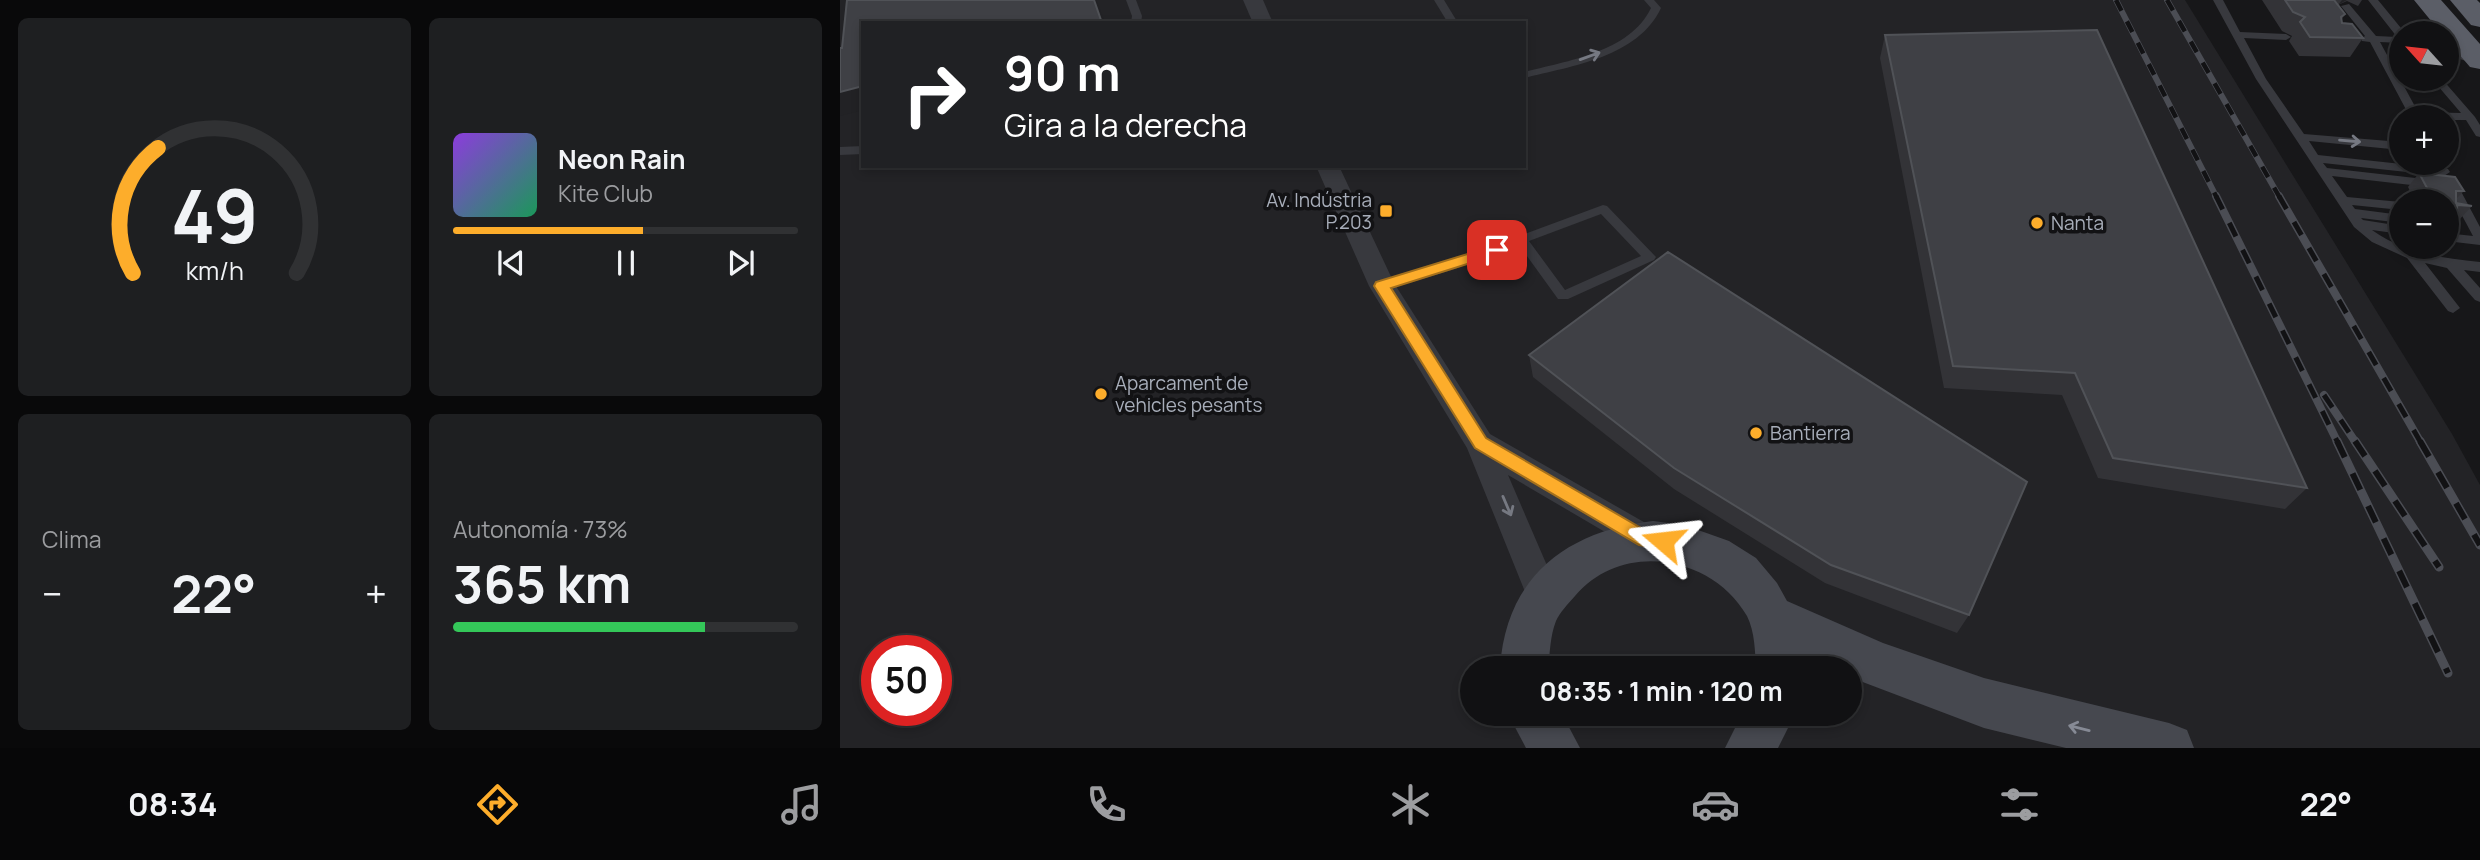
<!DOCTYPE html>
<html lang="es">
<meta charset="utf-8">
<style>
body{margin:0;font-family:Manrope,sans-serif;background:#1e1f21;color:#f1f3f6;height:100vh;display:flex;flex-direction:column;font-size:26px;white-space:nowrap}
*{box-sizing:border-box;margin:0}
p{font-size:23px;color:#9c9da0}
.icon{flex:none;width:38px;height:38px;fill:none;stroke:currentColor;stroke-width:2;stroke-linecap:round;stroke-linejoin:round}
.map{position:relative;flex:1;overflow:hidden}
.side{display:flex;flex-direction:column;gap:18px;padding:18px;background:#09090a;width:840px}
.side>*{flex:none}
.hud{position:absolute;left:21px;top:21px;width:665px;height:147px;border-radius:0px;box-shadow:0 4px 10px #0003,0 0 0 2px #303133;background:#202124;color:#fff;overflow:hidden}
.needle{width:46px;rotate:297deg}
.tools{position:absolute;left:1549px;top:21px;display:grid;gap:14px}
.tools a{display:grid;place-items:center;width:70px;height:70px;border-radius:50%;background:#111113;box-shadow:0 4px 10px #0003,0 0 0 2px #303133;font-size:35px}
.speed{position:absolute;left:21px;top:635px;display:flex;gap:14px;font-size:35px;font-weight:700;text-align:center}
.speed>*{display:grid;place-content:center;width:91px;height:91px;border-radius:50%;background:#111113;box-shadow:0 4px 10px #0003,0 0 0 2px #303133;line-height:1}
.speed .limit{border:10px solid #d22;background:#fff;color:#111}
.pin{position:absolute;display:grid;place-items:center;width:60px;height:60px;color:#fff;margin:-30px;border-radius:14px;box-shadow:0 4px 10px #0006}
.me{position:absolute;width:77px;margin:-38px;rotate:287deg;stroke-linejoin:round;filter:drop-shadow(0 0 5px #0008)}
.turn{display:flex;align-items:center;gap:24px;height:147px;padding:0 28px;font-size:32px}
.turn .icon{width:91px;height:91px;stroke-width:2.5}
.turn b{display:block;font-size:49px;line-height:60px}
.big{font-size:52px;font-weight:700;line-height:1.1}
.side .tile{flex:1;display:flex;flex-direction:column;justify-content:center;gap:10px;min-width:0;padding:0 24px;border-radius:10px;background:#1e1f21}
.side .dial{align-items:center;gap:0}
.dial svg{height:182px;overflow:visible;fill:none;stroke:#303133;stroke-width:7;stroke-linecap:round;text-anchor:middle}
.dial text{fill:#f1f3f6;stroke:none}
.song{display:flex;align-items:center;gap:21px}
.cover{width:84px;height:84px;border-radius:10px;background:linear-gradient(135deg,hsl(270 70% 55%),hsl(150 70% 35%))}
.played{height:7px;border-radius:4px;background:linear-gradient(90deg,#fdad2b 55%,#303133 55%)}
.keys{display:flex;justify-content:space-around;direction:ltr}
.heat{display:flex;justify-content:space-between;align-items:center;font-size:38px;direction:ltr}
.charge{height:10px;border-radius:5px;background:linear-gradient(90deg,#34c759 73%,#303133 0)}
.side .tiles{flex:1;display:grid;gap:18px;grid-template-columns:repeat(2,1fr)}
.trip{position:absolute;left:620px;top:656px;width:402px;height:70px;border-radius:35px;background:#111113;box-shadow:0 4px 10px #0003,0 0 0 2px #303133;font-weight:700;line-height:70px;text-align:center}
.tab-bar{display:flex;height:112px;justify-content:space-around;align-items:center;background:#070708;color:#9c9da0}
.tab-bar .icon{width:49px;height:49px}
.tab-bar .active{color:#fdad2b}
.tab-bar b{font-size:32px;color:#f1f3f6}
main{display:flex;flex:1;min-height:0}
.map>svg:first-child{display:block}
.built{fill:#232326;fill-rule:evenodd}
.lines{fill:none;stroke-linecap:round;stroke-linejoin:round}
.service{fill:#38393e;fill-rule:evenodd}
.minor{fill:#38393e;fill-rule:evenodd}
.secondary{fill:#46484f;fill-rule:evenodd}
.trunk{fill:#5b5e67;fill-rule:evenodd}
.rail-far2-casing{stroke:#4b4d54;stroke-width:6}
.rail-far1-casing{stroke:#4b4d54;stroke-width:8}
.rail-casing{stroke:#4b4d54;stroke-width:9}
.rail-far2{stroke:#121214;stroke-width:4.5;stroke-dasharray:12;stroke-linecap:butt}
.rail-far1{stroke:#121214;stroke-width:5;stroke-dasharray:15;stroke-linecap:butt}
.rail{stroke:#121214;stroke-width:6;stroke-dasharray:18;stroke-linecap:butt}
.wall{fill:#333337}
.shaded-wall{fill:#222225}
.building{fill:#3f4045;stroke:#505257;stroke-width:2}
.oneway{stroke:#767982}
.oneway2{stroke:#868a95}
.route{fill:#fdad2b;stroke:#a4701c;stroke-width:2}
.poi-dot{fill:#fdad2b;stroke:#121214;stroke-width:2.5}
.labels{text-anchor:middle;stroke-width:7;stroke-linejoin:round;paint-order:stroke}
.poi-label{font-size:19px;fill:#a8aeba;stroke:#121214;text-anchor:start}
</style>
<main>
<section class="side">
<div class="tiles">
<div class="tile dial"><svg viewBox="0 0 100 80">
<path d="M14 69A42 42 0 1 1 86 69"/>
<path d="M14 69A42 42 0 0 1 25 14" stroke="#fdad2b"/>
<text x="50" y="56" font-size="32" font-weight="700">49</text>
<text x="50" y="72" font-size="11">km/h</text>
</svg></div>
<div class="tile">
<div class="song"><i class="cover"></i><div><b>Neon Rain</b><p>Kite Club</p></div></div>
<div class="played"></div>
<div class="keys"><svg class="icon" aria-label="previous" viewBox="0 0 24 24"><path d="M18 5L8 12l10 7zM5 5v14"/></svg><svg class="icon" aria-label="pause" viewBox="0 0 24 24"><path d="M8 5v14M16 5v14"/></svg><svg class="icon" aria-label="next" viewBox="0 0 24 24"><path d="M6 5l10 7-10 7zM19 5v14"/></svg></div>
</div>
<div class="tile"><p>Clima</p>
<div class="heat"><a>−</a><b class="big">22°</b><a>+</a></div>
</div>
<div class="tile"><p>Autonomía · 73%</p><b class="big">365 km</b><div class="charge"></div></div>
</div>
</section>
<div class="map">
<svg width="1640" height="748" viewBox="0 0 1640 748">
<rect width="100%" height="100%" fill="#171719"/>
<!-- built -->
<path class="built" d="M 0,0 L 1345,0 L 1612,434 L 1640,485 L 1640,748 L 0,748 ZM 23,23 L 684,23 L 684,166 L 23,166 ZM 37,651 L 96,651 L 96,710 L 37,710 ZM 632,668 L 1010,668 L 1010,714 L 632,714 Z"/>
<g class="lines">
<!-- service -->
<g class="service">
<path d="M 286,0 L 296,0 L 302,16 L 301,23 L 291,23 L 292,16 Z"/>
<path d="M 594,0 L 604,0 L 618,23 L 608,23 Z"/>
<path d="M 804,0 L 814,0 L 821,8 C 798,57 732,66 684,78 L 684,72 C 727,61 790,52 811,8 Z"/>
<path d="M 1373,0 L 1383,0 L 1400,32 L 1446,34 L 1451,37 L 1446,40 L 1404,38 L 1426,79 L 1464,134 L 1561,142 L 1561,150 L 1469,141 L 1478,155 L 1608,169 L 1610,172 L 1604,176 L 1483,163 L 1487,168 L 1593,180 L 1593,186 L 1589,187 L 1492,176 L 1507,197 L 1561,202 L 1561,210 L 1512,205 L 1515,209 L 1561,215 L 1561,223 L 1521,218 L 1523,220 L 1561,226 L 1561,234 L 1532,230 C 1564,253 1601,258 1640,262 L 1640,272 L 1624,270 L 1640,288 L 1640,302 L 1635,300 L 1607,268 L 1585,263 L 1620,308 L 1613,313 L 1608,311 L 1567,258 L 1532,242 L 1514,227 L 1416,79 Z"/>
<path d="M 1528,0 L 1538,0 L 1565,33 L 1561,33 L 1561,43 L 1540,42 L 1578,112 L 1621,113 L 1592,79 L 1602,79 L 1635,117 L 1640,125 L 1640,137 L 1636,136 L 1626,120 L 1606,120 L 1606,117 L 1570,117 L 1530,42 L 1522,41 L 1521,39 L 1525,36 L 1501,6 L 1509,4 L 1536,36 L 1557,37 Z"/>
<path d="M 1606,49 L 1640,59 L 1640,65 L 1606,55 Z"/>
<path d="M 23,146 L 23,154 L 0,155 L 0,147 Z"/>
<path d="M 1610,178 L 1616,182 L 1640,227 L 1640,245 L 1606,241 L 1606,233 L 1633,236 L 1604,182 Z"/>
<path d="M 763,205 L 767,206 L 816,257 L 814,260 L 728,299 L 718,299 L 679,245 L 612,270 L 542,291 L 536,286 L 537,283 L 604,264 ZM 761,214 L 801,256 L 725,290 L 689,241 Z"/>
</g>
<!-- minor -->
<g class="minor">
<path d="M 403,0 L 423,0 L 433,23 L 413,23 Z"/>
<path d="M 476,166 L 499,166 L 554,283 L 650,434 L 816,529 L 821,539 L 816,549 L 805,553 L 794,549 L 668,475 L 721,598 L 716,609 L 704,614 L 692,609 L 627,448 L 529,286 Z"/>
</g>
<!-- secondary -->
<g class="secondary">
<path d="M 813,521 L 844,525 L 889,541 L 916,558 L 937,583 L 947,601 L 1043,643 L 1144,678 L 1329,723 L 1347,730 L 1354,748 L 1226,748 L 1144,728 L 1020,681 L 1010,676 L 1010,668 L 994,668 L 963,654 L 964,668 L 916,668 C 915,652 915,632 907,616 C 872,555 782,540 735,596 C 728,604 720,612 716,621 C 710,636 710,653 708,668 L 660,668 C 666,577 726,531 813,521 Z"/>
<path d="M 668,714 L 722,714 L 740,748 L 686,748 Z"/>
<path d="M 902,714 L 955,714 L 938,748 L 885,748 Z"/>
</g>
<!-- trunk -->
<g class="trunk">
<path d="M 1574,0 L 1601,0 L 1640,44 L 1640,69 L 1630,67 L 1606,39 L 1606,33 L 1601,33 Z"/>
<path d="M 1610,0 L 1637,0 L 1640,3 L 1640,27 L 1631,25 Z"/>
</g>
<defs>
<g id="rail-far2">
<path d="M 1276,0 L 1377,198"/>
<path d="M 1327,0 L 1440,198"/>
</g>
<g id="rail-far1">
<path d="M 1376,196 L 1498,443"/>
<path d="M 1439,196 L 1581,443"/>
<path d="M 1484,395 L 1516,443"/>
</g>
<g id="rail">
<path d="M 1497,441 L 1608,673"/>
<path d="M 1515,441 L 1599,567"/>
<path d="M 1580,441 L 1640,545"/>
</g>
</defs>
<!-- rail-far2 casing -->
<use href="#rail-far2" class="rail-far2-casing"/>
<!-- rail-far1 casing -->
<use href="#rail-far1" class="rail-far1-casing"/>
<!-- rail casing -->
<use href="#rail" class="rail-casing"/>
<!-- rail-far2 -->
<use href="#rail-far2" class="rail-far2"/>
<!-- rail-far1 -->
<use href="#rail-far1" class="rail-far1"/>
<!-- rail -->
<use href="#rail" class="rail"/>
</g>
<!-- wall -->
<g class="wall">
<path d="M 1422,0 L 1522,0 L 1518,6 L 1507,1 L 1498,5 L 1505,14 L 1502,19 L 1502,23 L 1523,38 L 1510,57 L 1459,56 L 1449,41 L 1452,36 L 1442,31 Z"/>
<path d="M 1045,35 L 1467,488 L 1445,509 L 1258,478 L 1222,395 L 1104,388 L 1040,58 Z"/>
<path d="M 1561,138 L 1561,161 L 1555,161 L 1550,152 Z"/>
<path d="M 1579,173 L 1624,191 L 1616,199 L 1616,203 L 1632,206 L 1619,220 L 1617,220 L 1618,230 L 1606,242 L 1606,201 L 1575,201 L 1568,187 Z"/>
<path d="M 689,355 L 1129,615 L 1117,633 L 985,583 L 834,489 L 693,377 Z"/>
</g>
<!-- shaded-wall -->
<g class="shaded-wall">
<path d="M 254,0 L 256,0 L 258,4 L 265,23 L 262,23 Z"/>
<path d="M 1502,0 L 1507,0 L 1498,5 Z"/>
<path d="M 23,86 L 23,110 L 0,116 L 0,92 Z"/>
</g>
<!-- building -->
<g class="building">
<path d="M 7,0 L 254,0 L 262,23 L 23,23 L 23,86 L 0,92 L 0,48 L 2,48 Z"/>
<path d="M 1445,0 L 1494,0 L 1505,14 L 1501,17 L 1502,23 L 1512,24 L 1523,38 L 1470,37 L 1460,22 L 1465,17 L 1453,12 Z"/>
<path d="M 1257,30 L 1467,488 L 1273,458 L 1235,373 L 1113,366 L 1045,35 Z"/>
<path d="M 1579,173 L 1615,177 L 1624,191 L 1616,191 L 1616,203 L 1632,206 L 1617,205 L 1618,230 L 1608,229 L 1606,226 L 1606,201 L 1594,201 Z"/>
<path d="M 828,252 L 1187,482 L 1129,615 L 991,565 L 834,468 L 689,355 Z"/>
</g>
<!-- one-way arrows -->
<defs><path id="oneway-shaft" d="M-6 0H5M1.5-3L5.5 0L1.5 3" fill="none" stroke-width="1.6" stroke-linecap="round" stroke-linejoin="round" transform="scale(1.75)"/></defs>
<g class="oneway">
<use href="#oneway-shaft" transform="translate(750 56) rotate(-20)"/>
<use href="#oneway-shaft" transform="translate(1510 141) rotate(5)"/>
<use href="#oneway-shaft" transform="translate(667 506) rotate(67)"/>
</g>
<use class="oneway2" href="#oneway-shaft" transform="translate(1239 728) rotate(-166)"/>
<!-- route -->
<path class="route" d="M 657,245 L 664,250 L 662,253 L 551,288 L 646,438 L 808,532 L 830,535 L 832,541 L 830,547 L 823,549 L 799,545 L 635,448 L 534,286 L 536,282 Z"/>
<!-- markers -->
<g class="poi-dot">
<rect x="539" y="204" width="14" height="14" rx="3.5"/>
<circle cx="1197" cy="223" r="7"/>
<circle cx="261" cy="394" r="7"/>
<circle cx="916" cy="433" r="7"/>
</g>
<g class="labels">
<!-- poi labels -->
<g class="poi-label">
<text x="532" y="207" text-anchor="end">Av. Indústria<tspan x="532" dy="22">P.203</tspan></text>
<text x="1211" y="230">Nanta</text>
<text x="275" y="390">Aparcament de<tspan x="275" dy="22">vehicles pesants</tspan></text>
<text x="930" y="440">Bantierra</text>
</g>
</g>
</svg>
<div class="tools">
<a><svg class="needle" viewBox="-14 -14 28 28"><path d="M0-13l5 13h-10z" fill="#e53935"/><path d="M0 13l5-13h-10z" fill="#9c9da0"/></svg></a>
<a>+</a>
<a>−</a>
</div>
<div class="speed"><div class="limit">50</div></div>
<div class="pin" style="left:657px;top:250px;background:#d93025"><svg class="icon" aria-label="arrive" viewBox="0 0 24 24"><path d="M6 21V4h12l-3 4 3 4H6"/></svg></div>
<svg class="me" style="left:823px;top:541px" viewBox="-20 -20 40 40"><path d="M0-17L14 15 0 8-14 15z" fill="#fdad2b" stroke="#fff" stroke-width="4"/></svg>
<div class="trip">08:35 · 1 min · 120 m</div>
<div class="hud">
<div class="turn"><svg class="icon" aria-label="right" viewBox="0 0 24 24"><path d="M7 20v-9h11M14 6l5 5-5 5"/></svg><div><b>90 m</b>Gira a la derecha</div></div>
</div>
</div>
</main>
<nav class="tab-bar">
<b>08:34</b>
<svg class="icon active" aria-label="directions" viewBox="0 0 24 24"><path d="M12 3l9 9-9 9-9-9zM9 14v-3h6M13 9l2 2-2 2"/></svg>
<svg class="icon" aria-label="music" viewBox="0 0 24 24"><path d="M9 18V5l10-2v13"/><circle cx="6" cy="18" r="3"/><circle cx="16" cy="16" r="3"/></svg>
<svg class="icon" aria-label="phone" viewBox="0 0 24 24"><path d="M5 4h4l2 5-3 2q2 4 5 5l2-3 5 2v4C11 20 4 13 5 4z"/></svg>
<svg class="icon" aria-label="climate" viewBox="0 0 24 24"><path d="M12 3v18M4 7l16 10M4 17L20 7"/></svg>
<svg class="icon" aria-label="car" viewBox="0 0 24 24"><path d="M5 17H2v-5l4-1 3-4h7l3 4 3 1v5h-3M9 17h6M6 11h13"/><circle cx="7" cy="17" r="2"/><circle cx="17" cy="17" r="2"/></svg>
<svg class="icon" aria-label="filters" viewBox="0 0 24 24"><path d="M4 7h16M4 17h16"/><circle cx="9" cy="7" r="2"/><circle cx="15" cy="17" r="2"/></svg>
<b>22°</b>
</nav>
